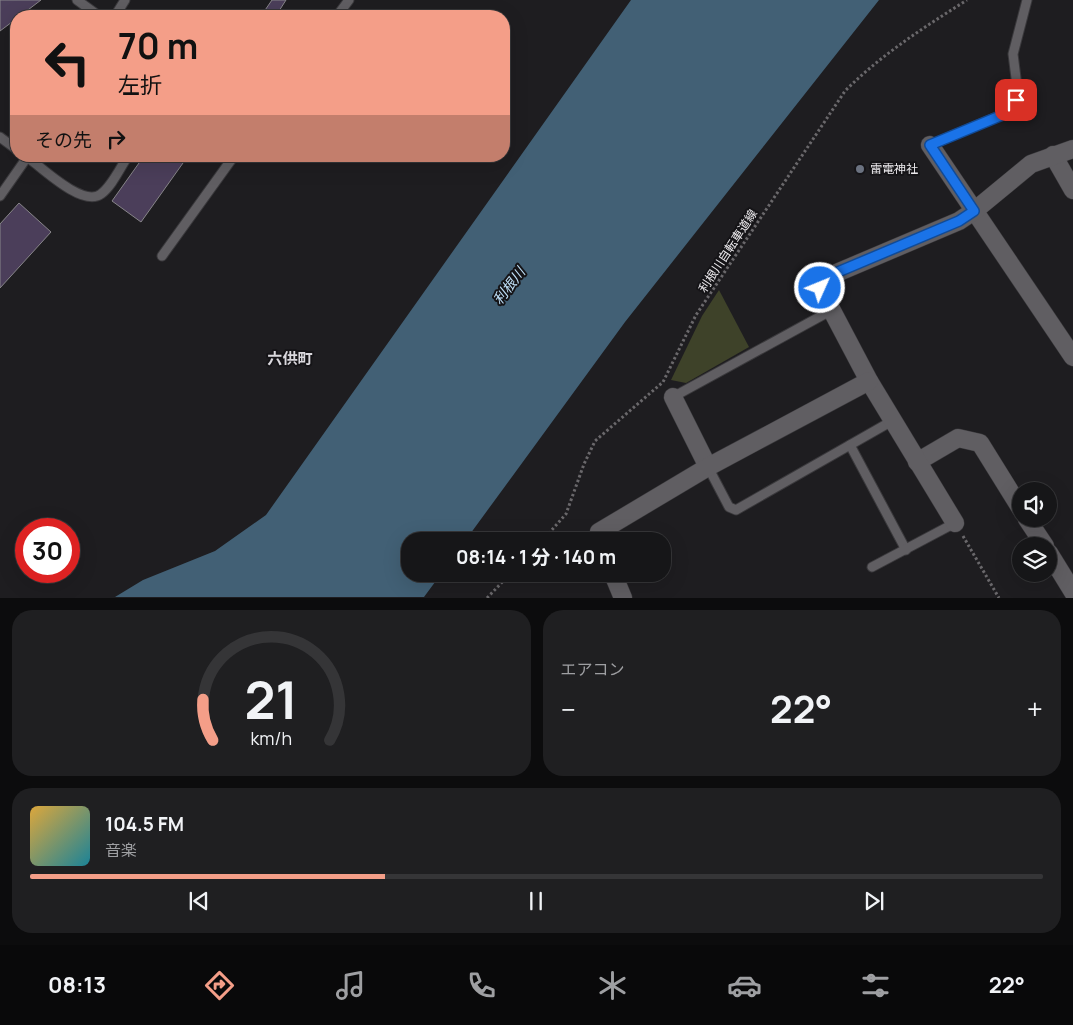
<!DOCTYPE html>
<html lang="ja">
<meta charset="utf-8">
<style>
body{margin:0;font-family:Manrope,"Noto Sans JP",sans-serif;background:#1f1f21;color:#f1f3f6;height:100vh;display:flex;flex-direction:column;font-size:19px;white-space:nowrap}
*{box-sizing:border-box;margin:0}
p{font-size:16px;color:#9e9fa2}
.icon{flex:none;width:28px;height:28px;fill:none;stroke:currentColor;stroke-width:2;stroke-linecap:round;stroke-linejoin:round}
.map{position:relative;height:598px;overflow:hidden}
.sheet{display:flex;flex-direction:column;gap:12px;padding:12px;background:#0c0c0d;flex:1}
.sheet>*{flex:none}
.top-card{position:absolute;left:10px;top:10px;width:500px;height:152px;border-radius:20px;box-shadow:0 5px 20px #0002,0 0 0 1px #353537;background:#f49e88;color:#111;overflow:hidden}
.controls{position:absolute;left:1012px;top:482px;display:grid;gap:10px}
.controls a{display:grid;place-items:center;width:45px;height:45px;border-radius:50%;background:#161618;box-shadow:0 5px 20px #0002,0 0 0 1px #353537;font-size:25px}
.speed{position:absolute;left:15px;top:518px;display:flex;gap:10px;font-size:25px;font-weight:700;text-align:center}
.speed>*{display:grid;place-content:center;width:65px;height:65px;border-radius:50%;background:#161618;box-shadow:0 5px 20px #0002,0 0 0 1px #353537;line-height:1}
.speed .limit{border:8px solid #d22;background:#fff;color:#111}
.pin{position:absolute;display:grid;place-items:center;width:42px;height:42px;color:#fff;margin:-21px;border-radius:10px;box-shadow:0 2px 8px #0006}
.me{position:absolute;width:55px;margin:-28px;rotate:46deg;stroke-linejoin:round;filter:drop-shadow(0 0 4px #0008)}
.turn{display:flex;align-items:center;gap:18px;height:105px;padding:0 25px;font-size:22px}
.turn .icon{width:65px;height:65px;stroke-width:2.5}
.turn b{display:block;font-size:35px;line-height:42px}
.then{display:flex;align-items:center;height:48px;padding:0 25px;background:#0003;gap:10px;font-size:19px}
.big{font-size:38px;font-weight:700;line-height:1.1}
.sheet .tile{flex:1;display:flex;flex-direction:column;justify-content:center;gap:8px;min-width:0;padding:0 18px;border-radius:20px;background:#1f1f21}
.sheet .dial{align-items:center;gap:0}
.dial svg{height:130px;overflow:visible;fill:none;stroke:#353537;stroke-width:7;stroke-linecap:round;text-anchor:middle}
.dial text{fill:#f1f3f6;stroke:none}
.song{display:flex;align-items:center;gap:15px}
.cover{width:60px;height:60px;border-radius:8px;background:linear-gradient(135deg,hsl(40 70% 55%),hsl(190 70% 35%))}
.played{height:5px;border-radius:2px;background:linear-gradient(90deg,#f49e88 35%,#353537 35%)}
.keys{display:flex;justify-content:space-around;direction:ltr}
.heat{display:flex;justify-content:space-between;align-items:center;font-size:28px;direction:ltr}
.sheet .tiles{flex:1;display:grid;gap:12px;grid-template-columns:1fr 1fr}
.tile:last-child{grid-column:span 2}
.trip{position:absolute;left:401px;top:532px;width:270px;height:50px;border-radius:20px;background:#161618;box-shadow:0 5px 20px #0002,0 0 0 1px #353537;font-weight:700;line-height:50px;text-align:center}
.menu{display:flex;height:80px;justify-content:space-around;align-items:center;background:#09090a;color:#9e9fa2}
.menu .icon{width:35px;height:35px}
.menu .selected{color:#f49e88}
.menu b{font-size:22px;color:#f1f3f6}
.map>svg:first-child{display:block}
.green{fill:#3e4229}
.water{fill:#426075}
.building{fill:#4b3e5a;stroke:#878589}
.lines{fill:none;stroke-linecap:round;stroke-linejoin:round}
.service-casing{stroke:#3a393c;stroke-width:11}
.minor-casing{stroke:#3a393c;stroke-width:19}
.path{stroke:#6a686b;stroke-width:3;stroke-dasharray:2.5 2.5;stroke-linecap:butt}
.service{stroke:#605e62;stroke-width:9}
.minor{stroke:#605e62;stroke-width:18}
.route-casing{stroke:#114b97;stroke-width:12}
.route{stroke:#1a73e8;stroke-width:9}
.worship-dot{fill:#6b7280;stroke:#151417;stroke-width:2}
.labels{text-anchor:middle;stroke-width:4;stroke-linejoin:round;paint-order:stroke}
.poi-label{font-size:12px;fill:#eceaed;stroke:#151417;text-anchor:start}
.street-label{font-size:12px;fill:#eceaed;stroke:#151417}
.water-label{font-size:14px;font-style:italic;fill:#c2e3fb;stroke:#151417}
.quarter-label{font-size:15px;font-weight:bold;fill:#dad8dd;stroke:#151417}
</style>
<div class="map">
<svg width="1073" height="598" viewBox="0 0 1073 598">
<rect width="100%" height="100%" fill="#1e1d20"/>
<!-- green -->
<path class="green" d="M 719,290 L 749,347 L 686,383 L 671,380 L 702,316 Z"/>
<!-- water -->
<path class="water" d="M 631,0 L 879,0 L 625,322 L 465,541 L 410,541 L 410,574 L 441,574 L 424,597 L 115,597 L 143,580 L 215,551 L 266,515 Z"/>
<!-- building -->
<g class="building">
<path d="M 0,0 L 41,0 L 20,16 L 16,16 L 16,19 L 0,31 Z"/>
<path d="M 272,0 L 286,0 L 279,11 L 287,16 L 261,16 Z"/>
<path d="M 144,156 L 188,156 L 141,222 L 112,201 Z"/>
<path d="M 19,203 L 51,232 L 0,288 L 0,224 Z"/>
</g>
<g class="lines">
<defs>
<g id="service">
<path d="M 77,0 L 99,16"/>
<path d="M 115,16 L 125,0"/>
<path d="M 337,16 L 349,0"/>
<path d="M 0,137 L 16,149"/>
<path d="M 930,145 L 999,116 L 1013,105 L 1017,86 L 1013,54 L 1027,0"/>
<path d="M 26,156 C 41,167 83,208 101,194 C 112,186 120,168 128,156"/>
<path d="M 0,196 L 28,156"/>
<path d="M 162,256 L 234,156"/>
<path d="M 673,397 L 832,310"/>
<path d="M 850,445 L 906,550"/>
<path d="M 708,467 L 729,507 L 736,510 L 892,421"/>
<path d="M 872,567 L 955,523"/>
</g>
<g id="minor">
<path d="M 930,145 L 1073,357"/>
<path d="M 1053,155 L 1073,190"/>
<path d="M 673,397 L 708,467"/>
<path d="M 917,462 L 958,438 L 980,443 L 1021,509"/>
<path d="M 1027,519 L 1045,546"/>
<path d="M 955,523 L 869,381 L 820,288 L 820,280 L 959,221 L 974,211 L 1031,164 L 1073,149"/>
<path d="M 599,541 L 599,532 L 708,467 L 869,381"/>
<path d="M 1049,553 L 1073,592"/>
<path d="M 613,574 L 623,598"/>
</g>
</defs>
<!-- service casing -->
<use href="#service" class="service-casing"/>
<!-- minor casing -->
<use href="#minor" class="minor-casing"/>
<!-- path -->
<g class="path">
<path d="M 963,536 L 999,598"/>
<path d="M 542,541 L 566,514 L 584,464 L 595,441 L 663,382 L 696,315 L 845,91 C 882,54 923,28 967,0"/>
<path d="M 487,598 L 510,574"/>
</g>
<!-- service -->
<use href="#service" class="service"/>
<!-- minor -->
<use href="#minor" class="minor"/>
</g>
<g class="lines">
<defs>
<path id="route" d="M 820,288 L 820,280 L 826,277 L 959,221 L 974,211 L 930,145 L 1000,116 L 1010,108 L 1016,100"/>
</defs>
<!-- route casing -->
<use href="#route" class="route-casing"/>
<!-- route -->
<use href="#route" class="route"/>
</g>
<!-- markers -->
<circle class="worship-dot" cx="860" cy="169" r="5"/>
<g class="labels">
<!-- poi labels -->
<g class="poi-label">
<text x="870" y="173">雷電神社</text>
</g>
<!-- street labels -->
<g class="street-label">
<text transform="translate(728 251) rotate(-57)" y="4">利根川自転車道線</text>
</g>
<!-- water labels -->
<g class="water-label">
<text transform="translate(509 286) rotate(-53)" y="5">利根川</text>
</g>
<!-- quarter labels -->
<g class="quarter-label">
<text x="290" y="364">六供町</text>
</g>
</g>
</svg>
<div class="controls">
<a><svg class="icon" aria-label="sound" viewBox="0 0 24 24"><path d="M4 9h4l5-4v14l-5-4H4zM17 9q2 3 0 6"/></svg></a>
<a><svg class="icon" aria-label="layers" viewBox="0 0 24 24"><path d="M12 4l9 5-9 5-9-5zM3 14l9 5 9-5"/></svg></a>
</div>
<div class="speed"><div class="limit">30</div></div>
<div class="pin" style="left:1016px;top:100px;background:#d93025"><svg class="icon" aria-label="arrive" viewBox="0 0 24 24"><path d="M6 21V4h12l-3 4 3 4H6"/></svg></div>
<svg class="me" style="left:820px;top:288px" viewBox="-20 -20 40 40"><circle r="17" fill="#1a73e8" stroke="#fff" stroke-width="3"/><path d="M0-11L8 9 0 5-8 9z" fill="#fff"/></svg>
<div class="trip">08:14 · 1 分 · 140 m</div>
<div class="top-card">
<div class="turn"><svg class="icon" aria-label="left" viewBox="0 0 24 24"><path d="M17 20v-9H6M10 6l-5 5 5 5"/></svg><div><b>70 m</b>左折</div></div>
<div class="then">その先<svg class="icon" aria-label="right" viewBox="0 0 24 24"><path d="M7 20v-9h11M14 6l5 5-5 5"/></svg></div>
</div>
</div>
<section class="sheet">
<div class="tiles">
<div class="tile dial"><svg viewBox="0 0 100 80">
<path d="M14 69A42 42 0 1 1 86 69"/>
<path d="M14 69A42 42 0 0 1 8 44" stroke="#f49e88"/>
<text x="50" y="56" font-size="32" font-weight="700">21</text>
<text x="50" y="72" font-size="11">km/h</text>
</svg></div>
<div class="tile"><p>エアコン</p>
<div class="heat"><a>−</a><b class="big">22°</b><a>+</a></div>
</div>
<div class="tile">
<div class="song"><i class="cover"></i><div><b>104.5 FM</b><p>音楽</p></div></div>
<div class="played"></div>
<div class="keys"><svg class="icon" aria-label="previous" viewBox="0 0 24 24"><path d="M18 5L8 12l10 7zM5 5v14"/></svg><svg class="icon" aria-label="pause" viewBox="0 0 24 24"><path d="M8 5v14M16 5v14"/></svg><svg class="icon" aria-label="next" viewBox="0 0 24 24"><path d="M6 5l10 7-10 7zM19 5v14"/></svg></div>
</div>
</div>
</section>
<nav class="menu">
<b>08:13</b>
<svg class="icon selected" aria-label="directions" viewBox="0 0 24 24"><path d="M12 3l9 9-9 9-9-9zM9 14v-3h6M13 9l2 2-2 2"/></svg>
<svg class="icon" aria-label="music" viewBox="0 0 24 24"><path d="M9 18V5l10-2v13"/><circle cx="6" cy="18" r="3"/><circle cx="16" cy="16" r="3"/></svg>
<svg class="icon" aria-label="phone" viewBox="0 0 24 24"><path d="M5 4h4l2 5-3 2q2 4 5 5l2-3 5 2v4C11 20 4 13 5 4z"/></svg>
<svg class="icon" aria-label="climate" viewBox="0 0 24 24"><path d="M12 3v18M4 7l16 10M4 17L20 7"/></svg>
<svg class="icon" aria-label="car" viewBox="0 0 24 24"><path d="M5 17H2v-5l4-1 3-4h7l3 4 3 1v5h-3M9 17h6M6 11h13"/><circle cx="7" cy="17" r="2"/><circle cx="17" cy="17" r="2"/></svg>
<svg class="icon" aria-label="filters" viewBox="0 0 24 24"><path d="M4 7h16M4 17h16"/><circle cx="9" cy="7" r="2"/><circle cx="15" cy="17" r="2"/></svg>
<b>22°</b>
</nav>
